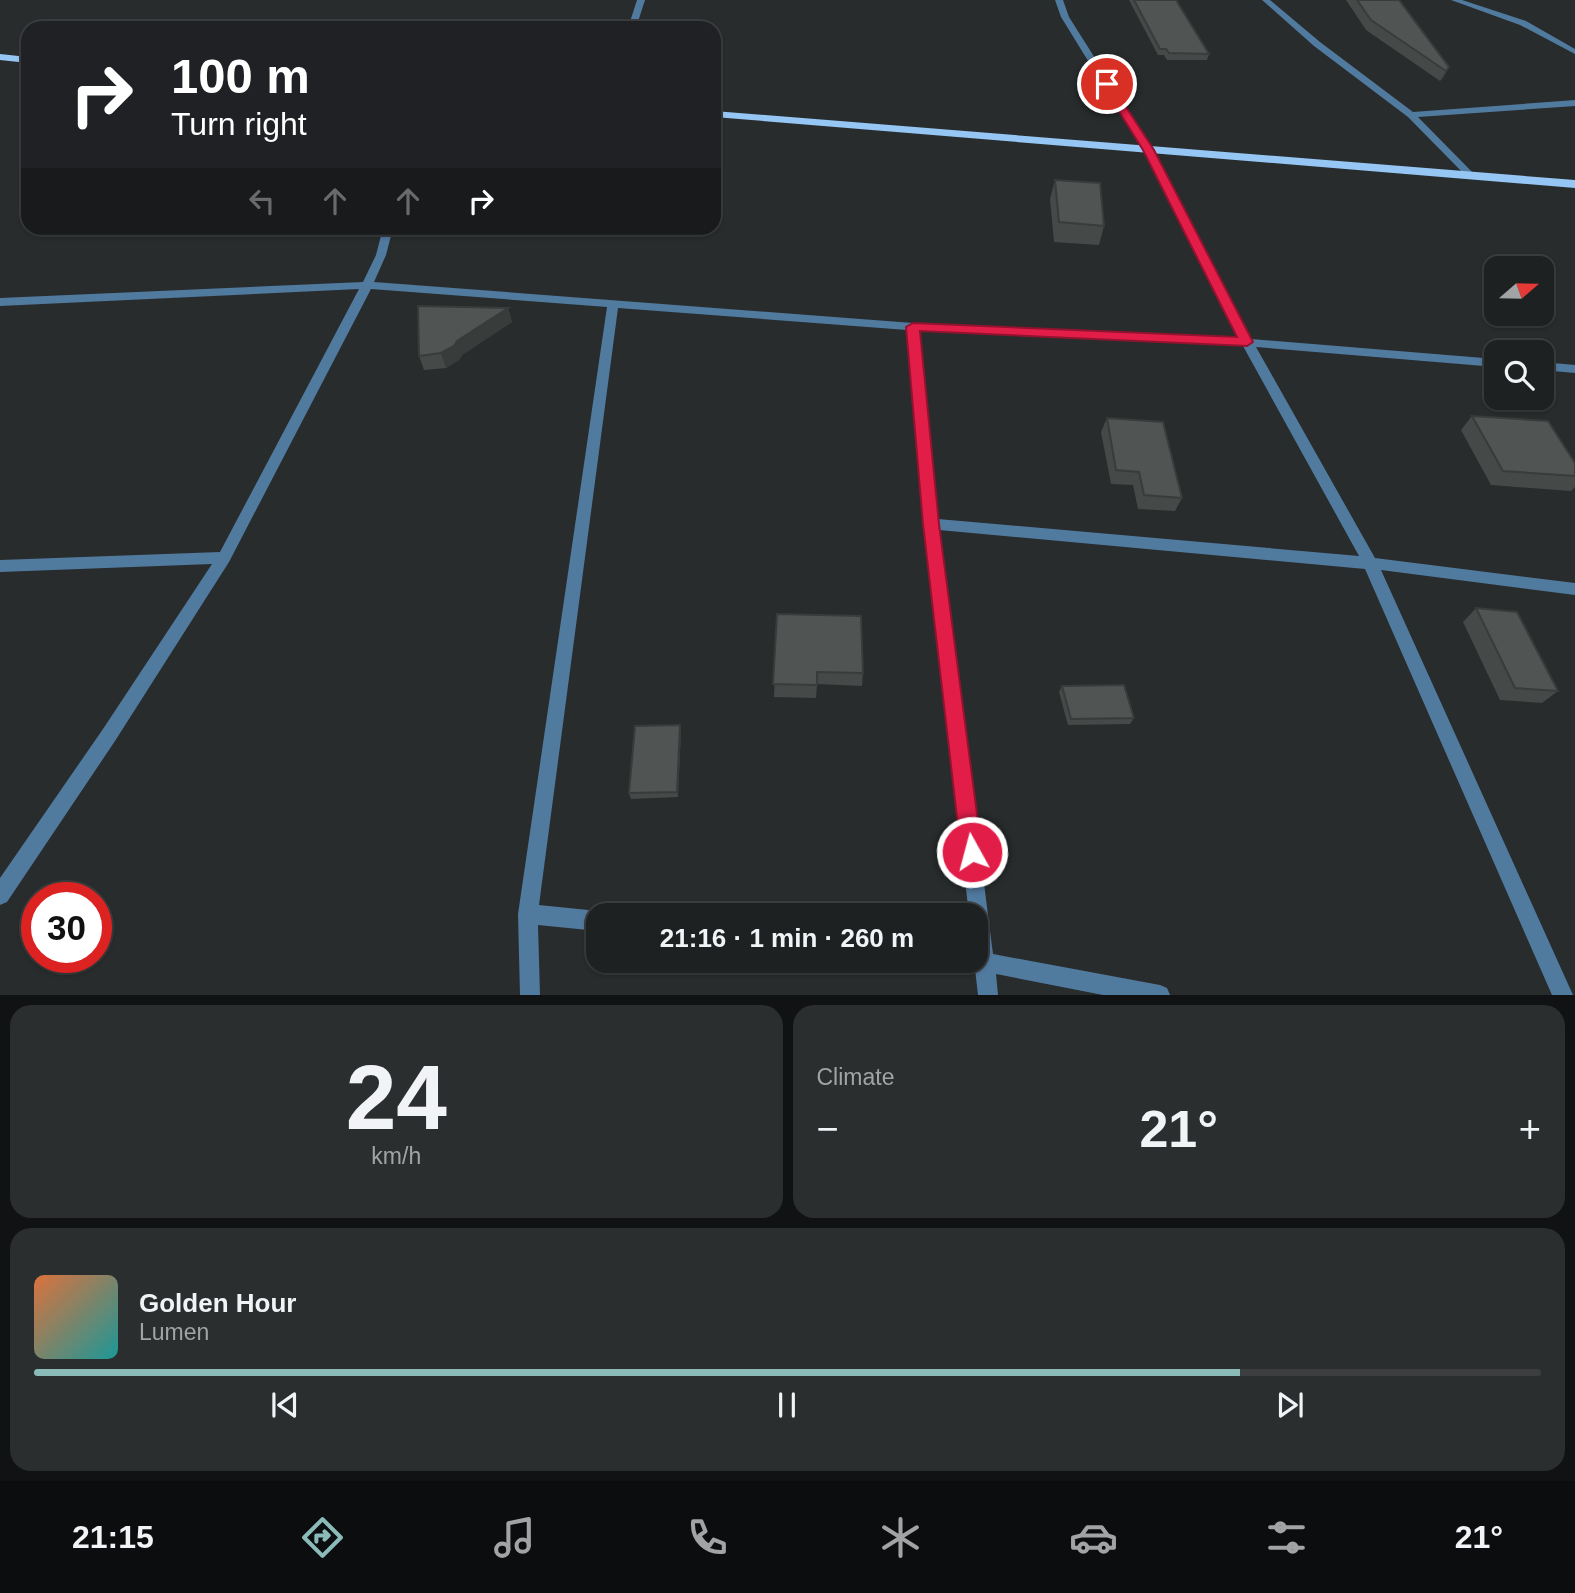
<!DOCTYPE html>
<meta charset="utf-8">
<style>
body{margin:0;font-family:Arial,sans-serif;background:#2b2e2f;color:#f1f3f6;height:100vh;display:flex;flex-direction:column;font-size:26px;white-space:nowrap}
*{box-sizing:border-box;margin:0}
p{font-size:23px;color:#a1a3a5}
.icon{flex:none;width:38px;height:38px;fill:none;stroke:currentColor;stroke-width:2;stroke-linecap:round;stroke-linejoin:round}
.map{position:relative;height:995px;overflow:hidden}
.sheet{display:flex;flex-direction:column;gap:10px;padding:10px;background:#101213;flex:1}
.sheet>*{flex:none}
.banner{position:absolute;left:21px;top:21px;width:700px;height:214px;border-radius:21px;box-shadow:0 2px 5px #0004,0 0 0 2px #3c3e40;background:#202124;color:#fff;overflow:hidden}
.needle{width:46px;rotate:70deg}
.buttons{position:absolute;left:1484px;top:256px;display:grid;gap:14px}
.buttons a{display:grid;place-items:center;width:70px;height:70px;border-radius:14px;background:#1e2122;box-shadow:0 2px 5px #0004,0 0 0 2px #3c3e40;font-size:35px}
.speed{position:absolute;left:21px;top:882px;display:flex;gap:14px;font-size:35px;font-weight:700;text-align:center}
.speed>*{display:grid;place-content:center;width:91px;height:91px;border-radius:50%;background:#1e2122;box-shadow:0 2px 5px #0004,0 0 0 2px #3c3e40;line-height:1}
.speed .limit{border:10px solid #d22;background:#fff;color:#111}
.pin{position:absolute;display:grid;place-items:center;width:60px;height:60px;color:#fff;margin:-30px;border:4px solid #fff;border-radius:50%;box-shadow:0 2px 7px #0007}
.me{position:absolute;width:77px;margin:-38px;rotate:353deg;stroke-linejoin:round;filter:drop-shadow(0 0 5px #0008)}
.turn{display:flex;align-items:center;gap:24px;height:147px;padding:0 35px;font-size:32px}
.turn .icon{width:91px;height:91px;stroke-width:2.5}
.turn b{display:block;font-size:49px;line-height:60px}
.lanes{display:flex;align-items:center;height:66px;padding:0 35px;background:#0003;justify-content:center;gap:35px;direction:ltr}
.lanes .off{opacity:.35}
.big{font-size:52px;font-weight:700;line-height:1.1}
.sheet .tile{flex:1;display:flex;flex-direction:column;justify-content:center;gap:10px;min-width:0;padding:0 24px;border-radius:21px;background:#2b2e2f}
.sheet .dial{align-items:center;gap:0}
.dial b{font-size:91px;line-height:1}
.song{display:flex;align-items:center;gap:21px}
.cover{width:84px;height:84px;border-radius:10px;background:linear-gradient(135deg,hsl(20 70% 55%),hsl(180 70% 35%))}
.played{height:7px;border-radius:4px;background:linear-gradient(90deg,#8bbbb9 80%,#3c3e40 80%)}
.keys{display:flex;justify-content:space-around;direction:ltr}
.heat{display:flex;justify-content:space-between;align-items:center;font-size:38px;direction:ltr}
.sheet .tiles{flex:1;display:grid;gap:10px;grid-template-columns:1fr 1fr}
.tile:last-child{grid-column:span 2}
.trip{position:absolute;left:586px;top:903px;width:402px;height:70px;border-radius:21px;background:#1e2122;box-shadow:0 2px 5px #0004,0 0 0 2px #3c3e40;font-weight:700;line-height:70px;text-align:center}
.dock{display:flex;height:112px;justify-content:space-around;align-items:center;background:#0c0d0e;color:#a1a3a5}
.dock .icon{width:49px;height:49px}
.dock .selected{color:#8bbbb9}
.dock b{font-size:32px;color:#f1f3f6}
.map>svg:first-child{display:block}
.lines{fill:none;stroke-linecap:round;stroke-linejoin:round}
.street{fill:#517a9f;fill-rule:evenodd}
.primary{fill:#95c6f4;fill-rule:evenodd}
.wall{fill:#454948}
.shaded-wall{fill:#383c3b}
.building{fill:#505554;stroke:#383c3b;stroke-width:2}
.route{fill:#e11d48;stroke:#92132f;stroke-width:2}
</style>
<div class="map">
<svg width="1575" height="995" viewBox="0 0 1575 995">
<rect width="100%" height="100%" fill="#282c2d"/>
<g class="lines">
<!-- street -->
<g class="street">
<path d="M 637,0 L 645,0 L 636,28 L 628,28 Z"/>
<path d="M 1055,0 L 1063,0 L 1069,17 L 1153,150 L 1251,339 L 1496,359 L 1496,367 L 1256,347 L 1375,558 L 1575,583 L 1575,595 L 1381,570 L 1573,995 L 1552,995 L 1365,569 L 939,530 L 993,954 L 1160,985 L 1167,988 L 1170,995 L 1103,995 L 996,974 L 998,995 L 978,995 L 975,969 L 969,961 L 976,961 L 976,915 L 969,915 L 924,524 L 907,330 L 618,308 L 539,905 L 598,911 L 605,915 L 598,915 L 598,931 L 538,925 L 540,995 L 520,995 L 518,914 L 607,307 L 371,289 L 229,562 L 115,741 L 7,902 L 0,905 L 0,878 L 103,729 L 212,564 L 0,572 L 0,560 L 220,552 L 359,289 L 0,306 L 0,298 L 363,282 L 376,255 L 383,228 L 393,228 L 386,255 L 374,282 L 913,323 L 1239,338 L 1143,150 L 1061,17 ZM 919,331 L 1243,346 L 1359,556 L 938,519 Z"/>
<path d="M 1262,0 L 1270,0 L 1320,42 L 1413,112 L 1575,100 L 1575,106 L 1418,117 L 1476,176 L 1468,178 L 1408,117 L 1314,46 Z"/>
<path d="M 1451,0 L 1462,0 L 1526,21 L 1575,49 L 1575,54 L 1520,25 Z"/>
<path d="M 1542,362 L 1575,365 L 1575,373 L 1542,370 Z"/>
</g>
<!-- primary -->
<g class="primary">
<path d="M 0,54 L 28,57 L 28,63 L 0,60 Z"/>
<path d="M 714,111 L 1575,180 L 1575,188 L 714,117 Z"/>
</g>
</g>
<!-- wall -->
<g class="wall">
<path d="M 1129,0 L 1176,0 L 1209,54 L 1207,60 L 1167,60 L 1164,55 L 1158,55 Z"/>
<path d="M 1346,0 L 1399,0 L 1449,67 L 1443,78 L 1440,81 L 1366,30 Z"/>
<path d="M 1055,180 L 1104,226 L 1099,245 L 1054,242 L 1050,199 Z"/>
<path d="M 508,308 L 512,322 L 462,355 L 459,360 L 446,368 L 424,370 L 419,356 Z"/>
<path d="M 1472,416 L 1575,463 L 1575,487 L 1571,491 L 1491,485 L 1461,430 Z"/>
<path d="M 1107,418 L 1182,498 L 1175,511 L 1138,509 L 1133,485 L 1111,484 L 1101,432 Z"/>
<path d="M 1476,608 L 1558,691 L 1542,703 L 1500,700 L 1463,622 Z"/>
<path d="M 777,614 L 863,673 L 862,686 L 817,684 L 816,698 L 774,697 Z"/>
<path d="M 1062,686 L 1134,718 L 1130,724 L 1068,725 L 1059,692 Z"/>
<path d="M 680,725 L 681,731 L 678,797 L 631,799 L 629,793 Z"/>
</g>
<!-- shaded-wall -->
<g class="shaded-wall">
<path d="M 1449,67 L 1443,78 L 1440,81 L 1446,71 Z"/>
<path d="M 508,308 L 512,322 L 462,355 L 459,360 L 446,368 L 441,353 L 457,341 Z"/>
<path d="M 680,725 L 681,731 L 678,797 L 677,792 Z"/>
</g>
<!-- building -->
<g class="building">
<path d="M 1134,0 L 1176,0 L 1209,54 L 1169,53 L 1166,49 L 1160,49 Z"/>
<path d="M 1357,0 L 1399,0 L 1449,67 L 1446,71 L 1371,20 Z"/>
<path d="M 1055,180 L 1100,183 L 1104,226 L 1059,222 Z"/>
<path d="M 418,306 L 508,308 L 457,341 L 454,346 L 441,353 L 419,356 Z"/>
<path d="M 1472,416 L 1548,421 L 1575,463 L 1575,476 L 1503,471 Z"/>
<path d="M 1107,418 L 1163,422 L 1182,498 L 1144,495 L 1139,472 L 1116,470 Z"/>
<path d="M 1476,608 L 1517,612 L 1558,691 L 1515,688 Z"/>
<path d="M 777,614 L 861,616 L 863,673 L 817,672 L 817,685 L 773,684 Z"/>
<path d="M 1124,685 L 1134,718 L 1071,719 L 1062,686 Z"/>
<path d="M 680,725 L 677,792 L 629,793 L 635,726 Z"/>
</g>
<!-- route -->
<path class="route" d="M 1107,81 L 1111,84 L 1154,150 L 1253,342 L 1247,346 L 920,331 L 939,524 L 982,852 L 979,860 L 972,863 L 964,860 L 961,852 L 923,524 L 906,327 L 913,323 L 1237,337 L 1143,150 L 1102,84 Z"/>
</svg>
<div class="buttons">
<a><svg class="needle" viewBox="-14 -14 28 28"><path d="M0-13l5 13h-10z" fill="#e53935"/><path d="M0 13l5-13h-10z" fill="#a1a3a5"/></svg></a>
<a><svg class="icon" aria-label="search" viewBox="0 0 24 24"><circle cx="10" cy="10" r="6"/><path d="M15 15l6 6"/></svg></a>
</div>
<div class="speed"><div class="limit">30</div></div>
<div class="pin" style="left:1107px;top:84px;background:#d93025"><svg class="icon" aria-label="arrive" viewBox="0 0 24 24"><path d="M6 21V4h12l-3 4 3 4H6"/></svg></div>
<svg class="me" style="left:972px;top:852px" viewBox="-20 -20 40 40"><circle r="17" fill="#e11d48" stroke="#fff" stroke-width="3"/><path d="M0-11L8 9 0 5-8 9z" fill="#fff"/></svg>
<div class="trip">21:16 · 1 min · 260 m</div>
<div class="banner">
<div class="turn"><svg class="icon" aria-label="right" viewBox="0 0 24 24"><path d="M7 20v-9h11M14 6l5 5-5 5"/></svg><div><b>100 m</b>Turn right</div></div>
<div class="lanes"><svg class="icon off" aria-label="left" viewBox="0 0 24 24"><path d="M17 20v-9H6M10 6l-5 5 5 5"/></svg><svg class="icon off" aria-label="ahead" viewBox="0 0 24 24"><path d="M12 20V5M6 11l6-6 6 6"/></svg><svg class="icon off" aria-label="ahead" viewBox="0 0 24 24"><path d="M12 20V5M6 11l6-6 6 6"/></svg><svg class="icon" aria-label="right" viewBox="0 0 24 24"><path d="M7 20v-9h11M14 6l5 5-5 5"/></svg></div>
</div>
</div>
<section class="sheet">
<div class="tiles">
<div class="tile dial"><b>24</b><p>km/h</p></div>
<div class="tile"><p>Climate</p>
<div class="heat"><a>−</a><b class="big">21°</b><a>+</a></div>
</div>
<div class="tile">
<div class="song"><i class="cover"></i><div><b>Golden Hour</b><p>Lumen</p></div></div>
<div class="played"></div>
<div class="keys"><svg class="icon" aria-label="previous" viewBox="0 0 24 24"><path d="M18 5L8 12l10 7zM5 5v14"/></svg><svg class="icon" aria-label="pause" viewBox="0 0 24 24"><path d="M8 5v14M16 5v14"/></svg><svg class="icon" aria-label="next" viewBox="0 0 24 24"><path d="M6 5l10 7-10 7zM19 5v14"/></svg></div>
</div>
</div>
</section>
<nav class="dock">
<b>21:15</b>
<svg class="icon selected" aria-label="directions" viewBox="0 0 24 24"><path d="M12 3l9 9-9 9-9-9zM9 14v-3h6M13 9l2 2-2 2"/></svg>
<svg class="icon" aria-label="music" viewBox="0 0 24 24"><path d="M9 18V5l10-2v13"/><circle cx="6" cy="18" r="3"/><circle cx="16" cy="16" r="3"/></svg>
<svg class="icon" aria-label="phone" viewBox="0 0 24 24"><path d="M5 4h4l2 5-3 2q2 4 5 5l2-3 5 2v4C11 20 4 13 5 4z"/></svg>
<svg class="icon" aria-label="climate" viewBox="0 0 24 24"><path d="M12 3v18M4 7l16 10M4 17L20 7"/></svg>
<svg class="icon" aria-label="car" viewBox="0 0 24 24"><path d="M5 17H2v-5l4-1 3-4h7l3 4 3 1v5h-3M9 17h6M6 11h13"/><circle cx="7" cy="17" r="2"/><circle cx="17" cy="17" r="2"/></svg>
<svg class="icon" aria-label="filters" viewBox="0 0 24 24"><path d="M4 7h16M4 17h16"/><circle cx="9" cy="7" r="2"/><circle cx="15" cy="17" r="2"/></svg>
<b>21°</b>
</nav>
